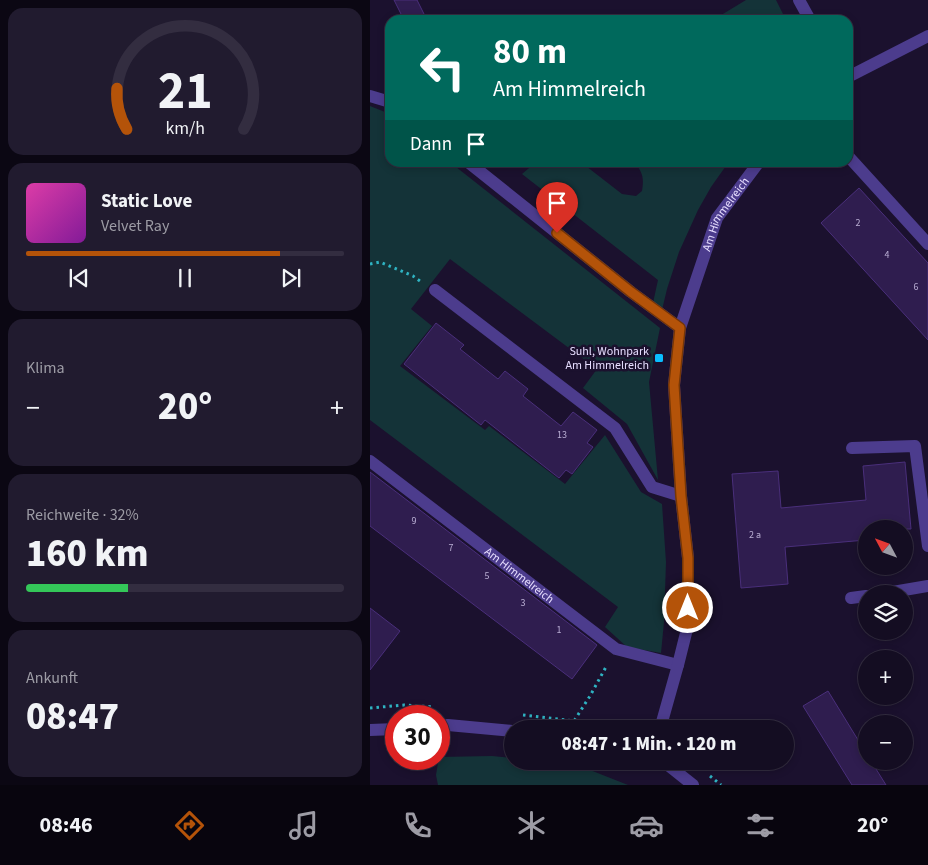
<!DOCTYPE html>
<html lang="de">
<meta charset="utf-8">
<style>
body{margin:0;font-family:"Source Sans 3",sans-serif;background:#211b2f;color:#f1f3f6;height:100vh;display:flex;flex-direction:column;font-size:19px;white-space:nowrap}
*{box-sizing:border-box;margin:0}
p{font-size:16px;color:#9d9ca5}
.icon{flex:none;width:28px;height:28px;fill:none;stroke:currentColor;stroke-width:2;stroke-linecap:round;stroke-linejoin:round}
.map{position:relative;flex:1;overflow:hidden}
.side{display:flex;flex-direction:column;gap:8px;padding:8px;background:#0b0713;width:370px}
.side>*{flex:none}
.top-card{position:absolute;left:15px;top:15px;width:468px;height:152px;border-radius:15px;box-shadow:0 2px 8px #0003,0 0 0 1px #332d40;background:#00695c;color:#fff;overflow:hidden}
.needle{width:32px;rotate:311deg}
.buttons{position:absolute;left:488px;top:520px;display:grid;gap:10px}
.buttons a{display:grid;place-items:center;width:55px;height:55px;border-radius:50%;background:#140d22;box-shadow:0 2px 8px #0003,0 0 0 1px #332d40;font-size:25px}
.speed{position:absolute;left:15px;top:705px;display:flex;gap:10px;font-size:25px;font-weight:700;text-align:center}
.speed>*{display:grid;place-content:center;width:65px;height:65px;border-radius:50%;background:#140d22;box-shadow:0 2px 8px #0003,0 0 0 1px #332d40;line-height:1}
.speed .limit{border:8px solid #d22;background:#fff;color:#111}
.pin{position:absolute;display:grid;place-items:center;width:42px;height:42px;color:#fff;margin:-51px -21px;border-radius:50% 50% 50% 0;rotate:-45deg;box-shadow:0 0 5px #0007}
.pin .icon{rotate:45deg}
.me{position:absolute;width:55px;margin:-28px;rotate:0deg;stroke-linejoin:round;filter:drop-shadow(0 0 4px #0008)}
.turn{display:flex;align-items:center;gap:18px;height:105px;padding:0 25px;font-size:22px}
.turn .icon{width:65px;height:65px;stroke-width:2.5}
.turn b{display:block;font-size:35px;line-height:42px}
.then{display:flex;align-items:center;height:48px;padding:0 25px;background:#0003;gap:10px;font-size:19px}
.big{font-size:38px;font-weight:800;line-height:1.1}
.side .widget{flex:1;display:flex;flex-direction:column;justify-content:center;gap:8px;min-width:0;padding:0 18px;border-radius:15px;background:#211b2f}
.side .dial{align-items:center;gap:0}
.dial svg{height:130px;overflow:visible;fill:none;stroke:#332d40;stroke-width:7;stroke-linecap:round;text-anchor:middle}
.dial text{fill:#f1f3f6;stroke:none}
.song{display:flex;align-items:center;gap:15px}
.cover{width:60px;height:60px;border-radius:8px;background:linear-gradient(135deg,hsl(320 70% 55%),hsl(290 70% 35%))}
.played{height:5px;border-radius:2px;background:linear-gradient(90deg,#b45309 80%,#332d40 80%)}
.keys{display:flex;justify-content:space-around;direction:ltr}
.heat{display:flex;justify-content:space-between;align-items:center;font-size:28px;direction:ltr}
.charge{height:8px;border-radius:4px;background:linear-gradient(90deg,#34c759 32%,#332d40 0)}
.trip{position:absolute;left:134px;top:720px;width:290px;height:50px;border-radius:25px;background:#140d22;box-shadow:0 2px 8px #0003,0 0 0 1px #332d40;font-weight:800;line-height:50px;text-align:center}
.dock{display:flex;height:80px;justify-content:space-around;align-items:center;background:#08050e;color:#9d9ca5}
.dock .icon{width:35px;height:35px}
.dock .current{color:#b45309}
.dock b{font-size:22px;color:#f1f3f6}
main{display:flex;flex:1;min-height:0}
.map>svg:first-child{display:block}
.green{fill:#143338}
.building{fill:#2f1d4f;stroke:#4a2f7b}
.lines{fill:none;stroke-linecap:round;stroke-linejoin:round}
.path{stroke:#2fb3c2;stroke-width:3;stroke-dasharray:2.5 4;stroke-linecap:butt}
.minor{stroke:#4c3c8d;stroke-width:12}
.route-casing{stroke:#753606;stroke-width:12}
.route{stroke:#b45309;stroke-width:9}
.poi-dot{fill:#0abeff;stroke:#1b112e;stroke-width:2}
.labels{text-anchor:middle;stroke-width:5;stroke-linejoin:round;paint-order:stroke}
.number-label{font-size:10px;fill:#b9aed3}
.street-label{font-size:12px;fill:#e7deff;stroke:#1b112e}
.poi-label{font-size:12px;fill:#e7deff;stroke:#1b112e;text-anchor:end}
</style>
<main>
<section class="side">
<div class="widget dial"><svg viewBox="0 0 100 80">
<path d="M14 69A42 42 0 1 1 86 69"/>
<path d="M14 69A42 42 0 0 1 8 44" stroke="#b45309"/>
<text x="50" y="56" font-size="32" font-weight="700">21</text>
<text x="50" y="72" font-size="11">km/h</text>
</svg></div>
<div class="widget">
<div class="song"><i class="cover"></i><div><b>Static Love</b><p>Velvet Ray</p></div></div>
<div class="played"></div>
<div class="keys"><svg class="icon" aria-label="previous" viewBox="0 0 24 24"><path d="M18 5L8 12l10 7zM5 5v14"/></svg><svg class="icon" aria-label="pause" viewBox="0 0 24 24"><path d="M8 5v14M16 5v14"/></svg><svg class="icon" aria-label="next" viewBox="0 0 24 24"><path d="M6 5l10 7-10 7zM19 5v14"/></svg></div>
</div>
<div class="widget"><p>Klima</p>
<div class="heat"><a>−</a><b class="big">20°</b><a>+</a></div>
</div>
<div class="widget"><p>Reichweite · 32%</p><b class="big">160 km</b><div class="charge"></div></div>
<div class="widget"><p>Ankunft</p><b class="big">08:47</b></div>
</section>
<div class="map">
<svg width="558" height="785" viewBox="0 0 558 785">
<rect width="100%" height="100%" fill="#1b112e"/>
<!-- green -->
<g class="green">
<path d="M 376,0 L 406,0 L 416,20 L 343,20 Z"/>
<path d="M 0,106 L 20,114 L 20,162 L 81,163 L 290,328 L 279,382 L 288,480 L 257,424 L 213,388 L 227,369 L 80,259 L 41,309 L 62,326 L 30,366 L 115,430 L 119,426 L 195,484 L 235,435 L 271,492 L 292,504 L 296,562 L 294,622 L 291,653 L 257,647 L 235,627 L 248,607 L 0,420 Z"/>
<path d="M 165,163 L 212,163 L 252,194 L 266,196 L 272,191 C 274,178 273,173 265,163 L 358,163 L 341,187 L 328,210 L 309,252 L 297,289 L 292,310 L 283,303 L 288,280 L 152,174 Z"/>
<path d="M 122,756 L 142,758 L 142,761 L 165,761 L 220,770 L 258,785 L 68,785 L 66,775 L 69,757 Z"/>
</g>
<!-- building -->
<g class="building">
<path d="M 24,0 L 47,0 L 57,20 L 34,20 Z"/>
<path d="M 489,188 L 558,263 L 558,340 L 451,223 Z"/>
<path d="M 66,323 L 94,345 L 90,349 L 128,379 L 135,371 L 158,389 L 153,396 L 191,426 L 203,412 L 227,430 L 217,443 L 223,447 L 202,474 L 196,470 L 189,478 L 115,420 L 111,425 L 34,364 Z"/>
<path d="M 535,462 L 541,529 L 496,529 L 496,540 L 415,547 L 418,584 L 371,588 L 362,474 L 408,471 L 411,508 L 496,500 L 493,466 Z"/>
<path d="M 0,472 L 227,645 L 202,679 L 0,526 Z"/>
<path d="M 0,608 L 30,631 L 0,670 Z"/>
<path d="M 458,691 L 496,753 L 496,761 L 501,761 L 516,785 L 482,785 L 433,706 Z"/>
</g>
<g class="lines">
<!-- path -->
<g class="path">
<path d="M 0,264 L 10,262 L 43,276 L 50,281"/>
<path d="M 0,708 L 34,705 L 64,707"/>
<path d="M 153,715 L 204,721 L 220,696 L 237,665"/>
<path d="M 204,721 L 259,725 L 269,729"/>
<path d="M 340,776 L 351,785"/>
</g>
<!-- minor -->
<g class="minor">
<path d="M 429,0 L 440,20"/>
<path d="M 478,77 L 558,36"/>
<path d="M 0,96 L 20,102"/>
<path d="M 478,156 L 558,244"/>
<path d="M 98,162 L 261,292 L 310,328"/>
<path d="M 65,290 L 245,428 L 282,487 L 311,496"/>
<path d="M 482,448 L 545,446 L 558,546"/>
<path id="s1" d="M 0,461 L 246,649 L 308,665"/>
<path d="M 511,594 L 558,586"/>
<path d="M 481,598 L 496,596"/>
<path d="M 69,726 L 78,725 L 142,731"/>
<path id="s2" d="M 290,729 L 308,665 L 318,625 L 318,558 L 311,496 L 304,385 L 310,328 L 347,218 L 389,162"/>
<path d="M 0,730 L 26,729"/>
<path d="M 293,761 L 323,785"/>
</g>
</g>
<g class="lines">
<defs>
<path id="route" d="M 187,233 L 261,292 L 310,328 L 304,385 L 311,496 L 318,558 L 318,608"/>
</defs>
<!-- route casing -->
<use href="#route" class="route-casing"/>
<!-- route -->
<use href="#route" class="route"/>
</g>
<!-- markers -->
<rect class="poi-dot" x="284" y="353" width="10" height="10" rx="2.5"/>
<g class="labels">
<!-- number labels -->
<g class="number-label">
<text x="488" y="226">2</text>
<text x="517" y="258">4</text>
<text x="546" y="290">6</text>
<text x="192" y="438">13</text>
<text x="44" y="524">9</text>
<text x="385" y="538">2 a</text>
<text x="81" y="551">7</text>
<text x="117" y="579">5</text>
<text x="153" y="606">3</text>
<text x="189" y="633">1</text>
</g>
<!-- street labels -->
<g class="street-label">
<text dy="4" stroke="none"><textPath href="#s2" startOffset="529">Am Himmelreich</textPath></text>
<text dy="4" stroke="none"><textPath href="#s1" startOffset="188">Am Himmelreich</textPath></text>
</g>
<!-- poi labels -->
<g class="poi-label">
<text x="279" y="355">Suhl, Wohnpark<tspan x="279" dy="14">Am Himmelreich</tspan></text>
</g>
</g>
</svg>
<div class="buttons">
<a><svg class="needle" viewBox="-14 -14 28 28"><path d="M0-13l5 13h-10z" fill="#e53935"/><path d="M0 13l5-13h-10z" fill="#9d9ca5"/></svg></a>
<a><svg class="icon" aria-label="layers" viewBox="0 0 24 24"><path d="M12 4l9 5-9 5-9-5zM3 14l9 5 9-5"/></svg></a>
<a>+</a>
<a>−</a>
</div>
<div class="speed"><div class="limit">30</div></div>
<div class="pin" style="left:187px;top:233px;background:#d93025"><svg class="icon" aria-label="arrive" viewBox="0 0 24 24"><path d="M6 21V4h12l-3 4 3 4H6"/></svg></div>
<svg class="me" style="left:318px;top:608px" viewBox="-20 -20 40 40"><circle r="17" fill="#b45309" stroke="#fff" stroke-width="3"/><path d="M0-11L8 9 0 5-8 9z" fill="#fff"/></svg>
<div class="trip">08:47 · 1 Min. · 120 m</div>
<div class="top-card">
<div class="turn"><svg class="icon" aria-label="left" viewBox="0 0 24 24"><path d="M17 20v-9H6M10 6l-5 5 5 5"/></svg><div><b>80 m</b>Am Himmelreich</div></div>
<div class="then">Dann<svg class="icon" aria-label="arrive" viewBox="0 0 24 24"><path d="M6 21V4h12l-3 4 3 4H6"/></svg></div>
</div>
</div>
</main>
<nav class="dock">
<b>08:46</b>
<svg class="icon current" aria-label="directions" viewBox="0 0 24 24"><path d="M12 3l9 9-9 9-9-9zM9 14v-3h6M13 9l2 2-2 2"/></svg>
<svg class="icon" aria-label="music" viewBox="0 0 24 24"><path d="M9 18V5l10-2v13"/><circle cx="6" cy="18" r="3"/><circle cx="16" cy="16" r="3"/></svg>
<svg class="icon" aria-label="phone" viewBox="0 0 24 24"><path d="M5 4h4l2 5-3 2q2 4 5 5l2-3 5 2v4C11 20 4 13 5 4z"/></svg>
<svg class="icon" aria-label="climate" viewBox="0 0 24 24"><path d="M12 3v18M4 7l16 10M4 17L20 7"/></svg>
<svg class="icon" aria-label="car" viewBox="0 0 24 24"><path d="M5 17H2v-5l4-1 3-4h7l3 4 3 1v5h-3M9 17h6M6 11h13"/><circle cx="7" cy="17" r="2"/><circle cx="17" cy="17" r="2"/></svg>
<svg class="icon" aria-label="filters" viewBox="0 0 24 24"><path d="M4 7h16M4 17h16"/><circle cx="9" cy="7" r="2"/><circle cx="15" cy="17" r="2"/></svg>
<b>20°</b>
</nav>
